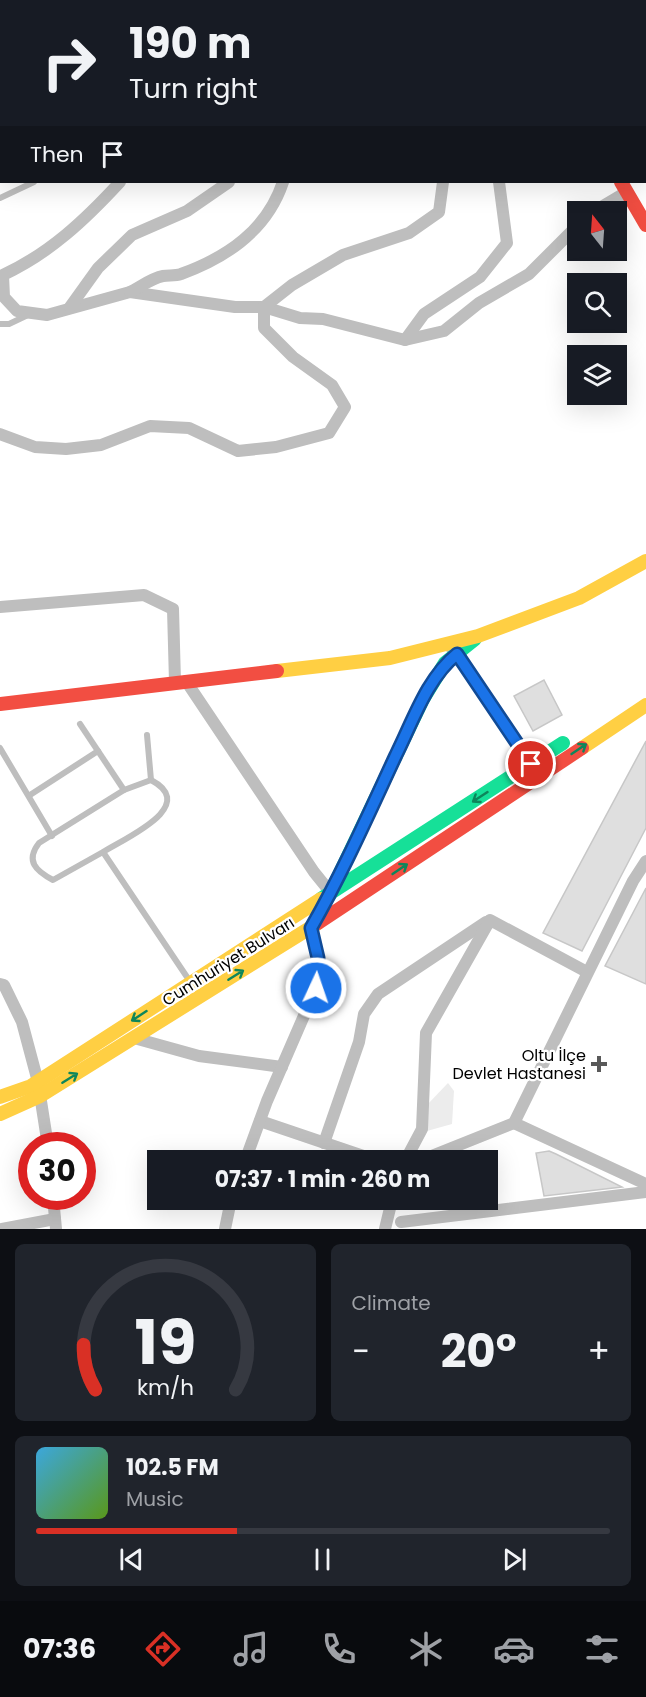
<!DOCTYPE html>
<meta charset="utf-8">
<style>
body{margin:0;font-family:Poppins,sans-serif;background:#20242c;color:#f1f3f6;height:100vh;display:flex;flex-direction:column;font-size:22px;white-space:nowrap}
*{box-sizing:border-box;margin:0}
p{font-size:20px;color:#9ea1a6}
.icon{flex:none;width:33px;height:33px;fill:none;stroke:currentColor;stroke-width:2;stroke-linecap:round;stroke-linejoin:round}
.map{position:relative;height:1229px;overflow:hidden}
.details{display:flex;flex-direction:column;gap:15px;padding:15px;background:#0d0f14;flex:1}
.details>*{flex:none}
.banner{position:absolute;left:0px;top:0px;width:646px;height:183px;box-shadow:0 6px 24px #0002;background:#171b24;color:#f1f3f6;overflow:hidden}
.needle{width:39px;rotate:343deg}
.fabs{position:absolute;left:567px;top:201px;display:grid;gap:12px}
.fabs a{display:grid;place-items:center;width:60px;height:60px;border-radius:0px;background:#171b24;box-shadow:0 6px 24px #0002;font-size:30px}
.speed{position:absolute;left:18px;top:1132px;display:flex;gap:12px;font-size:30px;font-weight:700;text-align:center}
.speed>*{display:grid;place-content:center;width:78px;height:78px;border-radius:50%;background:#171b24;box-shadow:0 6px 24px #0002;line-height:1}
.speed .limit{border:9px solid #d22;background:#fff;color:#111}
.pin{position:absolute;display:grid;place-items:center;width:51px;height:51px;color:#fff;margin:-26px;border:3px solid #fff;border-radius:50%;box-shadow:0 2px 6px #0007}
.me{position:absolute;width:66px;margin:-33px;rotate:3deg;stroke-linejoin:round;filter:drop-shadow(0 0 4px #0008)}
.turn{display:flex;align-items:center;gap:21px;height:126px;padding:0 30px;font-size:27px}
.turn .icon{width:78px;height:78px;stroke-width:2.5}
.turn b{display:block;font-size:42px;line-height:51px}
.then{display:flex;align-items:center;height:57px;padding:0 30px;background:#0003;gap:12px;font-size:22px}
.big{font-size:45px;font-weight:700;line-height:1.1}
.details .card{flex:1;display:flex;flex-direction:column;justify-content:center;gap:9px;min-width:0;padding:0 21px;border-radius:9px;background:#20242c}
.details .dial{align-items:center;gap:0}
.dial svg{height:156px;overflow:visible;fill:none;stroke:#363941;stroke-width:7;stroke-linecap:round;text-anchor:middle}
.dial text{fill:#f1f3f6;stroke:none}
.song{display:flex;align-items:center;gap:18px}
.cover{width:72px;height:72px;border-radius:9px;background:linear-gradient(135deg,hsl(200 70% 55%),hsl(90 70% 35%))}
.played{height:6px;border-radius:3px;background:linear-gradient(90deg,#d93025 35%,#363941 35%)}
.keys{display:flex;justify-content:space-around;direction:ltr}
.heat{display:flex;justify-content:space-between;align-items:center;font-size:33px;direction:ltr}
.details .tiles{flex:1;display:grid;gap:15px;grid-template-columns:1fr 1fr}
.card:last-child{grid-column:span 2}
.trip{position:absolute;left:147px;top:1150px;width:351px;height:60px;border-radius:0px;background:#171b24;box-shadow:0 6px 24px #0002;font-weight:700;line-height:60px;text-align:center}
.tabs{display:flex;height:96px;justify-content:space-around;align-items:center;background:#090b0e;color:#9ea1a6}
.tabs .icon{width:42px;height:42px}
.tabs .active{color:#d93025}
.tabs b{font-size:27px;color:#f1f3f6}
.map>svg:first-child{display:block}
.green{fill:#ececec}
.building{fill:#dfdfdf;stroke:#c7c7c7;stroke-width:1.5}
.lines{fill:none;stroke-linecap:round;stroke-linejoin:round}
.lane{stroke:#bebebe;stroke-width:6}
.street{stroke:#bebebe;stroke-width:12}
.fast{stroke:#16e098;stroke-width:14}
.slow{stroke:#ffcf43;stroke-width:14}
.jam{stroke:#f24e42;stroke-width:14}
.oneway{stroke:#0d865b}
.route-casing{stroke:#114b97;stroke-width:15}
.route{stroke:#1a73e8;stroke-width:10}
.poi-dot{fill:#595959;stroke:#fff;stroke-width:2}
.labels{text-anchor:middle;stroke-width:4.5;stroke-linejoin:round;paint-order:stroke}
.street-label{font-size:16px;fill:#000;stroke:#fff}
.poi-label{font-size:16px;fill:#000;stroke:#fff;text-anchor:end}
</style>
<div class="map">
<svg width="646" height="1229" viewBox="0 0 646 1229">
<rect width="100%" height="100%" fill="#fff"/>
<!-- green -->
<path class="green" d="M 448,1083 L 454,1091 L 452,1124 L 427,1131 L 427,1105 Z"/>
<!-- building -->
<g class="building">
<path d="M 544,680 L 562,715 L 533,731 L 514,696 Z"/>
<path d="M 646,741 L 646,828 L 582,951 L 543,933 Z"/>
<path d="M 646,888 L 646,984 L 605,966 Z"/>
<path d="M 549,1151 L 556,1154 L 622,1187 L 544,1196 L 536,1153 Z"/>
</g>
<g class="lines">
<!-- lane -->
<g class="lane">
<path d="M 0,115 L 2,115"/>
<path d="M 0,171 L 2,170"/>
<path d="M 0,198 L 34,182"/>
<path d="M 0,324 L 9,324 L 30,314"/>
<path d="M 80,724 L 124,790"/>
<path d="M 147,735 L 151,780"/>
<path d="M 0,748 L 52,836"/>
<path d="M 30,795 L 98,751"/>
<path d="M 103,852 C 125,838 200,806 151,780 L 124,790 L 39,843 C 25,861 36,871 53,880 L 103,852 L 189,980"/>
</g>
<!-- street -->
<g class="street">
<path d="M 182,0 L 186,2"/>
<path d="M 263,0 L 263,2"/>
<path d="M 351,0 L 353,2"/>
<path d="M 517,2 L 521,0"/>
<path d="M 120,182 C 85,220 50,253 3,275 L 4,297 L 17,311 L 47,315 L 130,292 L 235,307 L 264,307 L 300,318 L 323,319 L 405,340 L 444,331 L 479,303 L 529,274 L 578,225"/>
<path d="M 593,212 L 625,193"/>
<path d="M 130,292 C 140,287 152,278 163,276 C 169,275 175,276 181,274 C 228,257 267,230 283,182"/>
<path d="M 70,307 L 98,268 L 132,235 L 187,211 L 229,182"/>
<path d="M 405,340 L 424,314 L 480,277 L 507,243 L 499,182"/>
<path d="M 0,434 L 35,447 L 66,449 L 101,445 L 150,426 L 189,428 L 238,451 L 276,447 L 329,433 L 345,407 L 332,385 L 293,357 L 264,328 L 264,307 L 292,285 L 343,255 L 409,233 L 439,212 L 443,182"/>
<path d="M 0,607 L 144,595 L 173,609 L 175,682"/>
<path d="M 452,649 L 532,764"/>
<path d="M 186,681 L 314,872 L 331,893"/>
<path d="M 0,984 L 4,985 L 22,1022 L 38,1082 L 48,1146"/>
<path d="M 134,1038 L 199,1056 L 282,1067"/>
<path d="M 260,1121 L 378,1161"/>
<path d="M 514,1123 L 646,1184"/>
<path d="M 324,1143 L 359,1042 L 364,1014 L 378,994 L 486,922"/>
<path d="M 245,1161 L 267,1101 L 316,988 L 318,958 L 311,928"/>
<path d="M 405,1161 L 422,1129 L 426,1033 L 490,920 L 587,972"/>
<path d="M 419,1161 L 514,1123 L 633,881 L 646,861"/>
<path d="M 53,1197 L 56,1229"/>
<path d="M 401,1222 L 646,1192"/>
<path d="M 2,1229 L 55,1219"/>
<path d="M 225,1229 L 231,1200"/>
<path d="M 385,1229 L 392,1200"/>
</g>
<!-- fast -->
<g class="fast">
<path d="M 645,130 L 646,129"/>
<path d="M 329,896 L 423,699 L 445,663 L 475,639"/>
<path d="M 321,899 L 563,743"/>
</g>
<!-- slow -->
<g class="slow">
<path d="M 277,671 L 390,658 L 478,636 L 579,598 L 646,561"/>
<path d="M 582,748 L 646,705"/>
<path d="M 0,1097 L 31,1086 L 321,899"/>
<path d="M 0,1114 L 40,1096 L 318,923"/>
</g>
<!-- jam -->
<g class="jam">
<path d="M 621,182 L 646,225"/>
<path d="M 0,704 L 277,671"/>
<path d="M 318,923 L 582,748"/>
</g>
</g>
<!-- one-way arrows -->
<defs><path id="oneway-shaft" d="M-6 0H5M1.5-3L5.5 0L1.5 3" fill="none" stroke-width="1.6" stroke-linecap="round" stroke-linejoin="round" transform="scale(1.5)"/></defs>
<g class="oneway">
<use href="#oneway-shaft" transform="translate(579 749) rotate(-34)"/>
<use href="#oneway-shaft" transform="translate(480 797) rotate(147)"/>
<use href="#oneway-shaft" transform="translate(400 869) rotate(-34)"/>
<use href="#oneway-shaft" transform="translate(236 975) rotate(-32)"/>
<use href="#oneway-shaft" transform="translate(139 1016) rotate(147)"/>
<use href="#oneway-shaft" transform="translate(70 1078) rotate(-32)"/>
</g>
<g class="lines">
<defs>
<path id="route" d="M 316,988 L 318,958 L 311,928 C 343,872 369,813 396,755 C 413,721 427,678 457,654 L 531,764"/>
</defs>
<!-- route casing -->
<use href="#route" class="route-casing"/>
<!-- route -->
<use href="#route" class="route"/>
</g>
<!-- markers -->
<path class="poi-dot" d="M596 1055h6v6h6v6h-6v6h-6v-6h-6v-6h6z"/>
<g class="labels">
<!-- street labels -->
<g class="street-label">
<text transform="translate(228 961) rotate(-32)" y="6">Cumhuriyet Bulvarı</text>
</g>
<!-- poi labels -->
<g class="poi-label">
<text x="586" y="1061">Oltu İlçe<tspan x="586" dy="18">Devlet Hastanesi</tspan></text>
</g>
</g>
</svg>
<div class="fabs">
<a><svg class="needle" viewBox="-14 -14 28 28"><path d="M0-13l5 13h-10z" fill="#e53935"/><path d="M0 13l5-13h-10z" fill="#9ea1a6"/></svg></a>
<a><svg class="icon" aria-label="search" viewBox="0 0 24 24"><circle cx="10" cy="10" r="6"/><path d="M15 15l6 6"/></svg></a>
<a><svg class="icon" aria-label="layers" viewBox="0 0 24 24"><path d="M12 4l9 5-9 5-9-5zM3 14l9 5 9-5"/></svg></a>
</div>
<div class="speed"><div class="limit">30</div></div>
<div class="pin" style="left:531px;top:764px;background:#d93025"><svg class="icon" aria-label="arrive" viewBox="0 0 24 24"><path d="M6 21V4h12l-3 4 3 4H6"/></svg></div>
<svg class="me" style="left:316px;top:988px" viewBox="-20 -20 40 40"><circle r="17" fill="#1a73e8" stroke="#fff" stroke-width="3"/><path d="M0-11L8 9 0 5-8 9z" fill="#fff"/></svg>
<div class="trip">07:37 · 1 min · 260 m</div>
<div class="banner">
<div class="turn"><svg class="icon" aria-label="right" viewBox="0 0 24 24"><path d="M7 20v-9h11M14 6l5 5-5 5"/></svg><div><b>190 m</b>Turn right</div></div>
<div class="then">Then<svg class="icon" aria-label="arrive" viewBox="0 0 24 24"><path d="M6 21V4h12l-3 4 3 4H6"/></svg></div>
</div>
</div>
<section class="details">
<div class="tiles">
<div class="card dial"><svg viewBox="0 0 100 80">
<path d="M14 69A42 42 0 1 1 86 69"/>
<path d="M14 69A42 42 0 0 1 8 46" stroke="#d93025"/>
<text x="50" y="56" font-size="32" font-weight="700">19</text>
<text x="50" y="72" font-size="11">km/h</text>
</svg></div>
<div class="card"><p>Climate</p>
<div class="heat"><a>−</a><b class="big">20°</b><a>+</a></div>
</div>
<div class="card">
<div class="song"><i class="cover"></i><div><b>102.5 FM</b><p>Music</p></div></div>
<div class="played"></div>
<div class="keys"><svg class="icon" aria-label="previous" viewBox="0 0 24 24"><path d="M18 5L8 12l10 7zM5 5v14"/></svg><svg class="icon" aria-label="pause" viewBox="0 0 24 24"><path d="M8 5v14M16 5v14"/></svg><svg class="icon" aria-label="next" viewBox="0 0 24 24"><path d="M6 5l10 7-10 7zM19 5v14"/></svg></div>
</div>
</div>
</section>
<nav class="tabs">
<b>07:36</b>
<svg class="icon active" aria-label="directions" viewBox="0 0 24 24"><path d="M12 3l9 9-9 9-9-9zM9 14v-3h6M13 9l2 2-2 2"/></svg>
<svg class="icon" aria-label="music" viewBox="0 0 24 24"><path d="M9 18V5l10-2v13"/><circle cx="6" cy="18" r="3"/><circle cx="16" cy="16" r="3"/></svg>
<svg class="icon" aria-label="phone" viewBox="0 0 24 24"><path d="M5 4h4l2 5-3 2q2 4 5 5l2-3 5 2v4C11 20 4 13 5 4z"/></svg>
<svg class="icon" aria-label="climate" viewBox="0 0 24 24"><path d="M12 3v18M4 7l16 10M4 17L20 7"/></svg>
<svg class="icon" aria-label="car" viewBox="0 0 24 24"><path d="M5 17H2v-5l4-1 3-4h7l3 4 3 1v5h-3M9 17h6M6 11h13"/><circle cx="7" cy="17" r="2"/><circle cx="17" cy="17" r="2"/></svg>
<svg class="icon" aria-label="filters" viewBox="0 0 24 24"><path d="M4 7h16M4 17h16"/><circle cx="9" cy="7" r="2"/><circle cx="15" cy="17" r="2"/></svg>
</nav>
